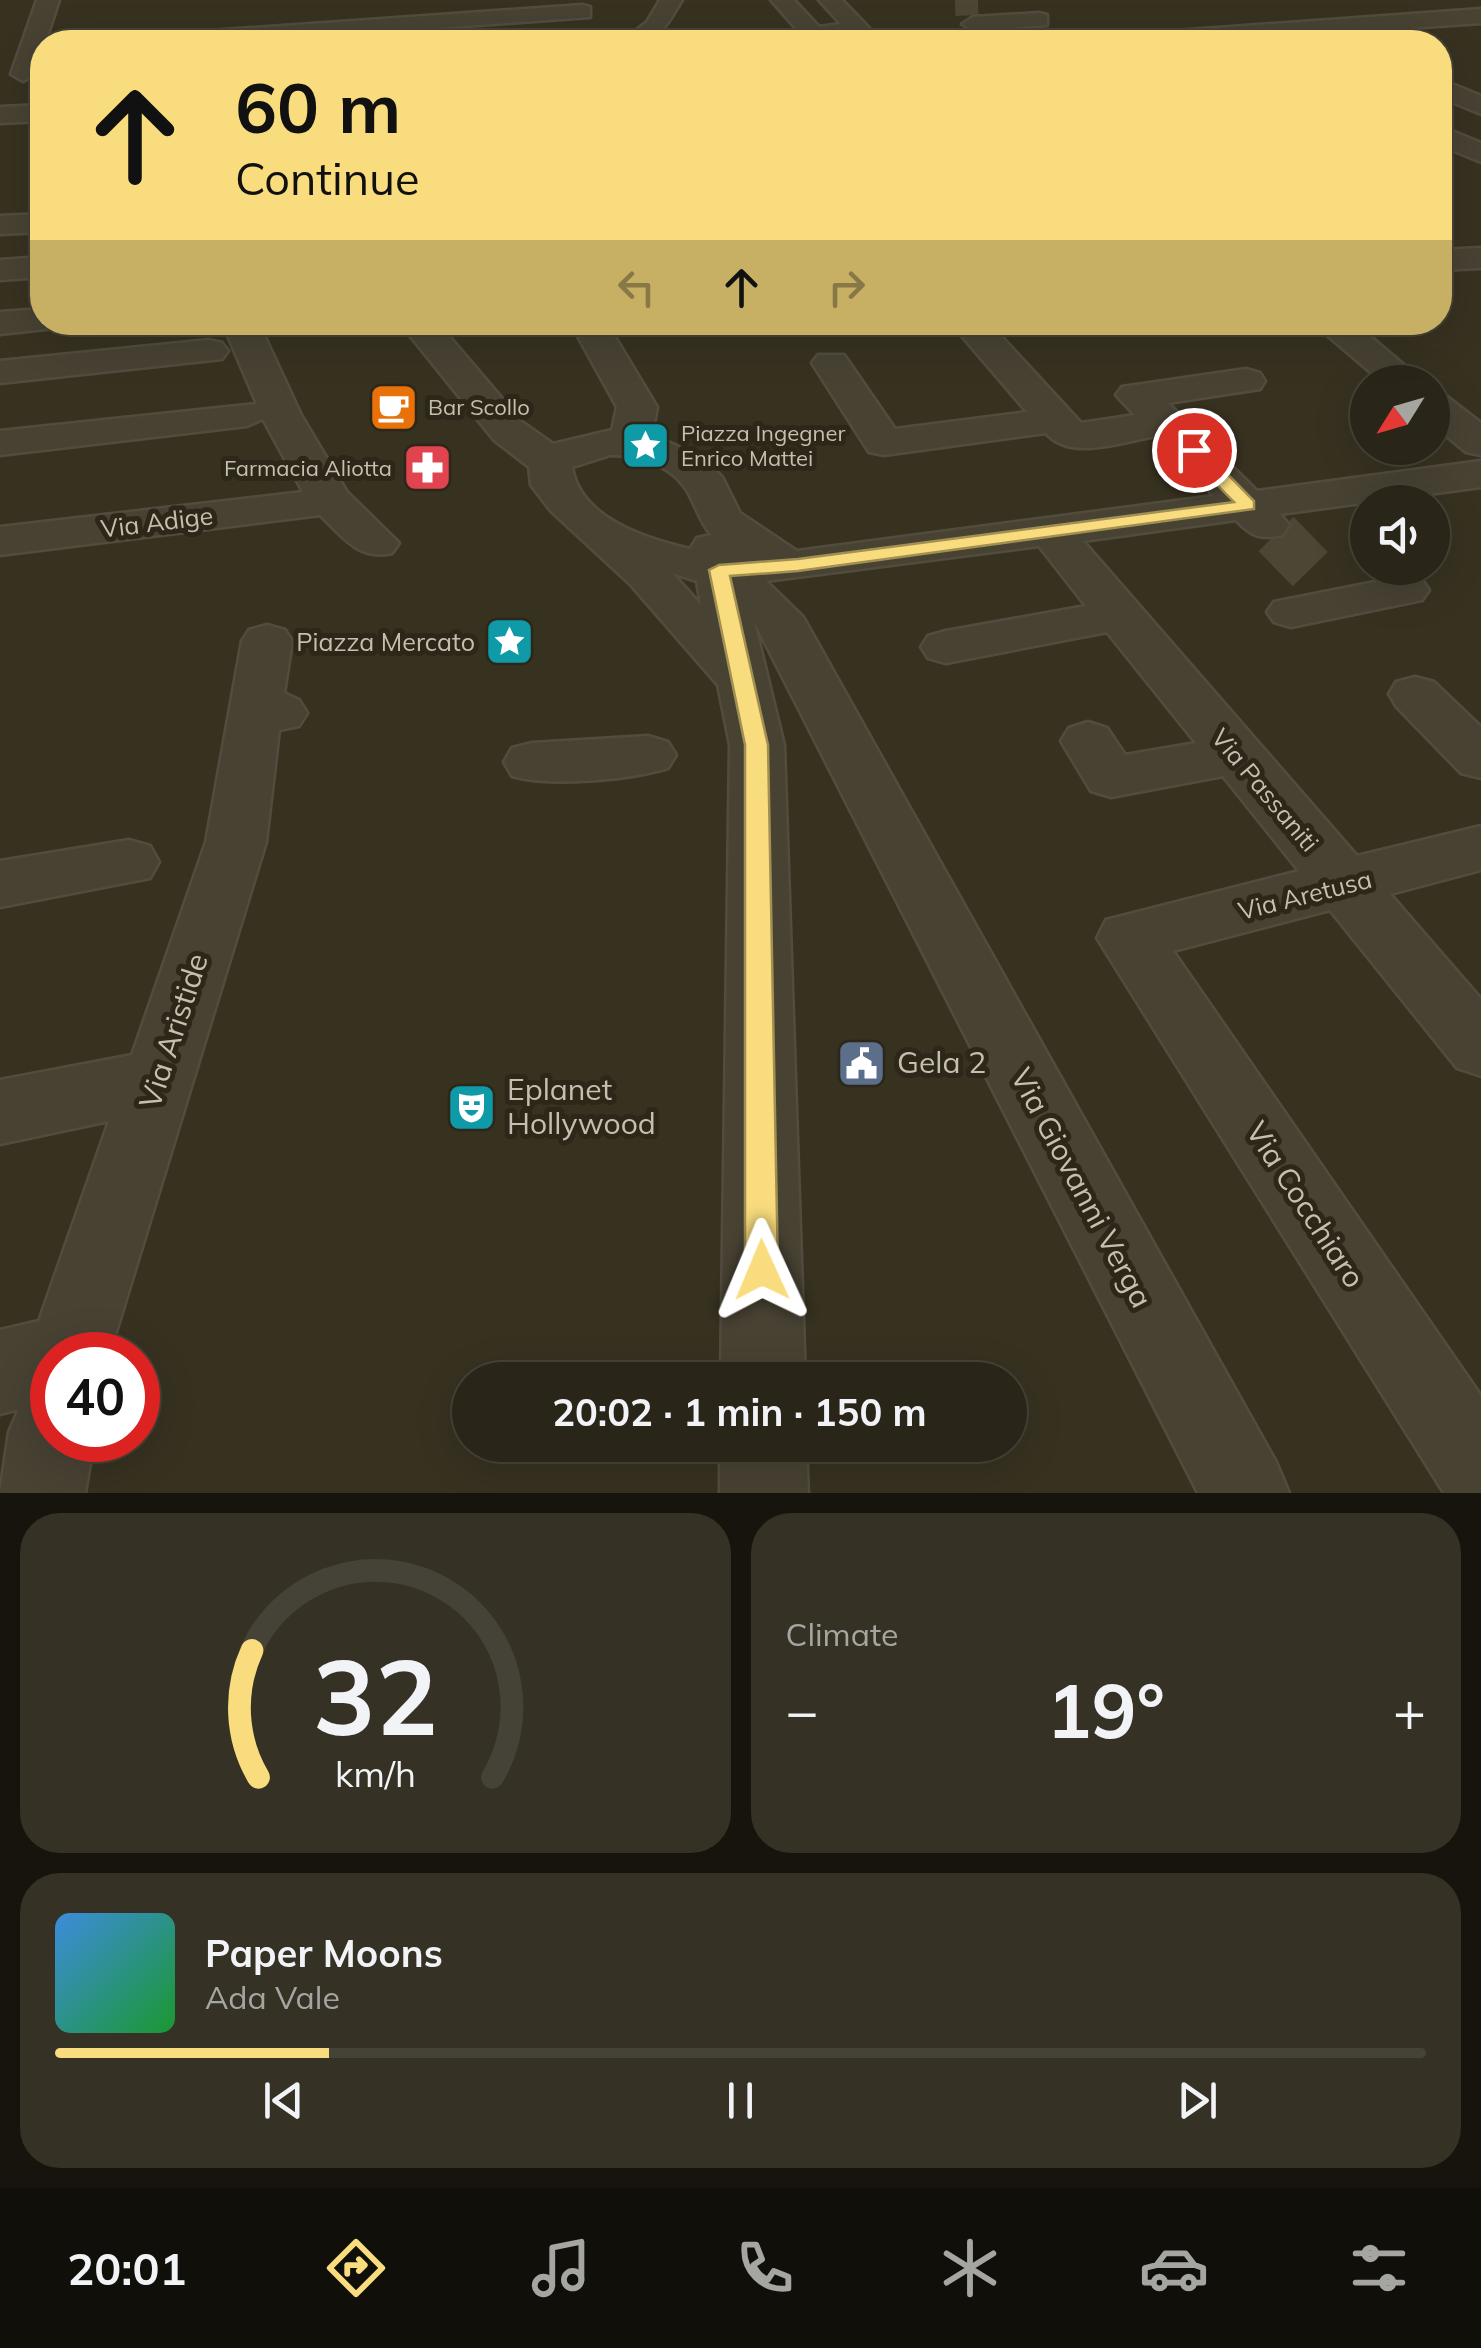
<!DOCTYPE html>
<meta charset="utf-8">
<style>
body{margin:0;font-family:Mulish,sans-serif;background:#353125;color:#f1f3f6;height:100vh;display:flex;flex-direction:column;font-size:38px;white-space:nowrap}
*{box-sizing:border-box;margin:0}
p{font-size:32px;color:#a5a5a2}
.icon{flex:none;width:55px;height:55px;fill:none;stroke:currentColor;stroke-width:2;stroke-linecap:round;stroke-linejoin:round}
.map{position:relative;height:1493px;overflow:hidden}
.details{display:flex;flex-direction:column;gap:20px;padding:20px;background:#17140d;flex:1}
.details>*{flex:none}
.guide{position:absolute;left:30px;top:30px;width:1422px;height:305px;border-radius:40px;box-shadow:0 10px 40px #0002,0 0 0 2px #454237;background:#f9dc7e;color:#111;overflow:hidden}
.needle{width:65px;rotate:233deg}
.controls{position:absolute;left:1350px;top:365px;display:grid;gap:20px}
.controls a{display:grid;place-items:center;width:100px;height:100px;border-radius:50%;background:#292518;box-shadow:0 10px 40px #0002,0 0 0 2px #454237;font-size:50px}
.speed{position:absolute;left:30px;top:1332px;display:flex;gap:20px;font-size:50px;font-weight:700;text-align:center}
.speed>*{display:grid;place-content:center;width:130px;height:130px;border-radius:50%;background:#292518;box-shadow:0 10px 40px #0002,0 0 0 2px #454237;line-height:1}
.speed .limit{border:15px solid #d22;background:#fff;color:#111}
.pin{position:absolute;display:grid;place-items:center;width:85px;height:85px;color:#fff;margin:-42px;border:5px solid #fff;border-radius:50%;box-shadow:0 2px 10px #0007}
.me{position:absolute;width:110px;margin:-55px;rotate:359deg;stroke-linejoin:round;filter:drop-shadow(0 0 8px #0008)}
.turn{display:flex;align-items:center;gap:35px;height:210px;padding:0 40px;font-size:45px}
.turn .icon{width:130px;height:130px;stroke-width:2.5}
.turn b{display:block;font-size:70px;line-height:85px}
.lanes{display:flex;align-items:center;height:95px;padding:0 40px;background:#0003;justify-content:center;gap:50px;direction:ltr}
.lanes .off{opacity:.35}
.big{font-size:75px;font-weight:700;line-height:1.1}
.details .widget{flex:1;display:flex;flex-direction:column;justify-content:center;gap:15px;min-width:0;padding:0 35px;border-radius:40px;background:#353125}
.details .dial{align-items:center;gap:0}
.dial svg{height:260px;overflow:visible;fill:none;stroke:#454237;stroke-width:7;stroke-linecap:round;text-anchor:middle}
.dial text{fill:#f1f3f6;stroke:none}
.song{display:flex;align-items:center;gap:30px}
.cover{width:120px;height:120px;border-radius:15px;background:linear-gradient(135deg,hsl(210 70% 55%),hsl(130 70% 35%))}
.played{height:10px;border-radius:5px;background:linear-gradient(90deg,#f9dc7e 20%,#454237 20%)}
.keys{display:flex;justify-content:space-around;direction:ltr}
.heat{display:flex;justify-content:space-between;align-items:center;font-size:55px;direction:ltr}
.details .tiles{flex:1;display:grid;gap:20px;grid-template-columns:1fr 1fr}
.widget:last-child{grid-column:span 2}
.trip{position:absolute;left:452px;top:1362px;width:575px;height:100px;border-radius:50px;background:#292518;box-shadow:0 10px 40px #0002,0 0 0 2px #454237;font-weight:700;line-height:100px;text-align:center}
.tabs{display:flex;height:160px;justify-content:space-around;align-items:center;background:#100f0a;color:#a5a5a2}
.tabs .icon{width:70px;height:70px}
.tabs .current{color:#f9dc7e}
.tabs b{font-size:45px;color:#f1f3f6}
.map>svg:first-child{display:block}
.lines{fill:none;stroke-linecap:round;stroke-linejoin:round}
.minor-tunnel-far1{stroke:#4c4635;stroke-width:24;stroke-dasharray:24 12;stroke-linecap:butt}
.minor-tunnel{stroke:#4c4635;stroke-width:49;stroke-dasharray:49 25;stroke-linecap:butt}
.minor-casing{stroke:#514c3d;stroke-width:5}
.minor{fill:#484233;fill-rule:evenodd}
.route{fill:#f9dc7e;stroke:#a28f52;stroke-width:2.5}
.labels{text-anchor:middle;stroke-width:10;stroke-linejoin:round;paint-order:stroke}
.far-poi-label{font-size:22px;fill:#c5bfad;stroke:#2c2719;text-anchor:start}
.street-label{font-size:25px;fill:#c5bfad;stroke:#2c2719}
.poi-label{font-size:25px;fill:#c5bfad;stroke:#2c2719;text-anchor:end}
.near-street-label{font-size:30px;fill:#c5bfad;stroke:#2c2719}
.near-poi-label{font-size:30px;fill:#c5bfad;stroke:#2c2719;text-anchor:start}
</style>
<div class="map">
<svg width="1481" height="1493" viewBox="0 0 1481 1493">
<rect width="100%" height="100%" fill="#373120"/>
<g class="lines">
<!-- minor-tunnel-far1 -->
<path class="minor-tunnel-far1" d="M 955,4 L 978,3"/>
<!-- minor-tunnel -->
<path class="minor-tunnel" d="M 1276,534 L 1320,579"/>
<defs>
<g id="minor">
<path d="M 37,0 L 59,0 L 35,74 L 23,81 L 11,74 Z"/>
<path d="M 660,0 L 682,0 C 663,31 659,42 621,42 L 647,22 Z"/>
<path d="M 771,0 L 794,0 L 819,27 L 841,24 L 819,0 L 842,0 L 869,28 L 831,42 L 808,42 Z"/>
<path d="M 582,5 L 590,7 L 590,17 L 243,42 L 140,42 L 152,35 Z"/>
<path d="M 1481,9 L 1481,23 L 1208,42 L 1107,42 L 1119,35 Z"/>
<path d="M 1039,13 L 1047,15 L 1047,25 L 973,31 L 962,24 L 973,17 Z"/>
<path d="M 1440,79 L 1481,96 L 1481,114 L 1440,97 Z"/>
<path d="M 42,105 L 42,121 L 0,123 L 0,107 Z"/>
<path d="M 1440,126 L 1481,143 L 1481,162 L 1440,145 Z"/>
<path d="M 42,214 L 42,232 L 0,234 L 0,216 Z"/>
<path d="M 1481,248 L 1481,268 L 1440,270 L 1440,250 Z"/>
<path d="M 42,257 L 42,277 L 0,280 L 0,260 Z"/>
<path d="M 42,309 L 42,322 L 58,322 L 55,328 L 0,334 L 0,312 Z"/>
<path d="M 222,322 L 258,322 L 301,415 L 347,492 L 399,543 L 392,553 C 359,561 343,537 320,515 L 0,555 L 0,527 L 303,492 L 263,419 L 247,426 L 0,455 L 0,431 L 257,404 Z"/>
<path d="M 399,322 L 437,322 L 522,422 L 553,444 L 612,430 L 617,407 L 570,322 L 606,322 L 657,407 L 652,435 L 702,457 L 722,477 L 740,513 L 797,551 L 1214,496 L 1157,436 C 1123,441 1071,462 1046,433 L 884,455 L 869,452 L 812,363 L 818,355 L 844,355 L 895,429 L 1027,412 L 950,322 L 988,322 L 1081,423 L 1135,415 L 1116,395 L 1122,387 L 1246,369 L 1260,373 L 1265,381 L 1260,389 L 1168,403 L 1257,491 L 1481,461 L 1481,487 L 1280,514 L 1289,525 L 1282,535 C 1260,540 1251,536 1236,520 L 1083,541 L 1357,856 L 1481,826 L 1481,870 L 1390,894 L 1481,999 L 1481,1076 L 1457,1068 L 1330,910 L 1173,951 L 1481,1396 L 1481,1493 L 1444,1493 L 1097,938 L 1106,920 L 1299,871 L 1223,776 L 1111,797 L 1091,791 L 1061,741 L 1069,728 L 1088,722 L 1107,728 L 1125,755 L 1196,743 L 1107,632 L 946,663 L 928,658 L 921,647 L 928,636 L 946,631 L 1086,606 L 1039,546 L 766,581 L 803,617 L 1276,1462 L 1289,1493 L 1198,1493 L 754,621 L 784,745 L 805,1380 L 721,1380 L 730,745 L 718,685 L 631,585 L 551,511 L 531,485 L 529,467 L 494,440 ZM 610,455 C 639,455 672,465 688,492 C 696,507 700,521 711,535 L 697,538 L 690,549 C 647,539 580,519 572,467 ZM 672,573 L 697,581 L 701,605 Z"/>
<path d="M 1312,322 L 1353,322 L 1424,382 L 1382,382 Z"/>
<path d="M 209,340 L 222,343 L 228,351 L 222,359 L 0,383 L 0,361 Z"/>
<path d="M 1432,392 L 1446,396 L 1481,423 L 1481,455 L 1466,452 L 1432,424 Z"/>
<path d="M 1405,576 L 1422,580 L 1429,590 L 1422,600 L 1291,627 L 1274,622 L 1267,612 L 1274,602 Z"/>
<path d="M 267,625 L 285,630 L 292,641 L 284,693 L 299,700 L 307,713 L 299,726 L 279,730 L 266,842 L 109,1355 L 52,1355 L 52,1440 L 94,1440 L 85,1493 L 0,1493 L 9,1432 L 19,1409 L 0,1414 L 0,1330 L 39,1321 L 109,1121 L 0,1144 L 0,1080 L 132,1055 L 206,842 L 242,641 L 249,630 Z"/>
<path d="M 1415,677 L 1434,682 L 1481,727 L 1481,778 L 1461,773 L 1396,706 L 1389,694 L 1396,682 Z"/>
<path d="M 648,736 L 668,742 L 676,755 L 668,768 C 628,780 551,787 512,776 L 504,762 L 512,748 L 532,743 Z"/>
<path d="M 129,840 L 150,846 L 159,862 L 150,878 L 0,907 L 0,861 Z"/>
<path d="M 720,1445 L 806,1445 L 808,1493 L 720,1493 Z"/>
</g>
</defs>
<!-- minor casing -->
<use href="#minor" class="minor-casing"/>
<!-- minor -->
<use href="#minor" class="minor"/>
</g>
<!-- route -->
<path class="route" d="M 1187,446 L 1200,446 L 1254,501 L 1254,509 L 798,571 L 730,576 L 768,745 L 778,1270 L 773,1281 L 762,1285 L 750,1281 L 745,1270 L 745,745 L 709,570 L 719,565 L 798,559 L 1234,502 L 1187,454 Z"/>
<!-- icons -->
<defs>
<symbol id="cafe-square" viewBox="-11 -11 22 22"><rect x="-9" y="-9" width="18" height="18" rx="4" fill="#e8710a" stroke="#2c2719"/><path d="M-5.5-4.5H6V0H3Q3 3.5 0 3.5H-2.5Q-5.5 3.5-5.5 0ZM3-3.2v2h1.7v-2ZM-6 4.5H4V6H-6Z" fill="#fff"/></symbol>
<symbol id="sight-square" viewBox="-11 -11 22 22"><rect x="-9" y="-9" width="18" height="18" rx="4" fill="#0f9aa8" stroke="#2c2719"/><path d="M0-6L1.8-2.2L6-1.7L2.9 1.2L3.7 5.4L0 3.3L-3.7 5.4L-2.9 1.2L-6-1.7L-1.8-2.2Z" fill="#fff"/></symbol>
<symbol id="pharmacy-square" viewBox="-11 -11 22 22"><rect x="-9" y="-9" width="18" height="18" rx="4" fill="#e0444e" stroke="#2c2719"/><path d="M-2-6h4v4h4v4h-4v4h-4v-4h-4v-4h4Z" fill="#fff"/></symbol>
<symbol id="civic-square" viewBox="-11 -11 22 22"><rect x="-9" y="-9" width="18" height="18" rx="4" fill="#5c6f8a" stroke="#2c2719"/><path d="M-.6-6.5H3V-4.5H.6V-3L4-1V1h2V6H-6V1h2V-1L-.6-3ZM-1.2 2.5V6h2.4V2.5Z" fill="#fff"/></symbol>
<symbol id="theatre-square" viewBox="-11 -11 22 22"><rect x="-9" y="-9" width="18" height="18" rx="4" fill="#0f9aa8" stroke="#2c2719"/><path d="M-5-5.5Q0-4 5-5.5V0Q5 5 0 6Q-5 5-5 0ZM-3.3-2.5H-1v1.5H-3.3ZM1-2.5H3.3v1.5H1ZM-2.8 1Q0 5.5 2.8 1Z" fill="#fff"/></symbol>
</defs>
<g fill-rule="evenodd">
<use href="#cafe-square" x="366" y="380" width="55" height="55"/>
<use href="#sight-square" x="618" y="418" width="55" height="55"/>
<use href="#pharmacy-square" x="400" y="440" width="55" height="55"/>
<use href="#sight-square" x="482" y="614" width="55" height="55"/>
<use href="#civic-square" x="834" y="1036" width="55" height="55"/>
<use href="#theatre-square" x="444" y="1080" width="55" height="55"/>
</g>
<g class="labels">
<!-- far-poi labels -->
<g class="far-poi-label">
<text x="428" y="415">Bar Scollo</text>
<text x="681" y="441">Piazza Ingegner<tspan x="681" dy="25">Enrico Mattei</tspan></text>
<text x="392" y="476" text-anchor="end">Farmacia Aliotta</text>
</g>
<!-- street labels -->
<g class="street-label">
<text transform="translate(157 522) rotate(-7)" y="9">Via Adige</text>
<text transform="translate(1265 790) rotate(50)" y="9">Via Passaniti</text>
<text transform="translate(1305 895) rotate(-14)" y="9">Via Aretusa</text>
</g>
<!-- poi labels -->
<g class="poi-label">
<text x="475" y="651">Piazza Mercato</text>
</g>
<!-- near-street labels -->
<g class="near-street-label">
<text transform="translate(174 1031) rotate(-72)" y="10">Via Aristide</text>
<text transform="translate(1081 1188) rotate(62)" y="10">Via Giovanni Verga</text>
<text transform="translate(1305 1205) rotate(57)" y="10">Via Cocchiaro</text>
</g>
<!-- near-poi labels -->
<g class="near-poi-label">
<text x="897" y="1073">Gela 2</text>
<text x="507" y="1100">Eplanet<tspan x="507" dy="34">Hollywood</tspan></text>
</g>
</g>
</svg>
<div class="controls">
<a><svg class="needle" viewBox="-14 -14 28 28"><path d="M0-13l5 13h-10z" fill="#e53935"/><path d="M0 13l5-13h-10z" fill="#a5a5a2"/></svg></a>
<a><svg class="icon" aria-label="sound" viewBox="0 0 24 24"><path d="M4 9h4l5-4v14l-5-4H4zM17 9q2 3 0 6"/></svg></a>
</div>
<div class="speed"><div class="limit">40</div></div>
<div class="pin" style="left:1194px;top:450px;background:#d93025"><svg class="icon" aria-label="arrive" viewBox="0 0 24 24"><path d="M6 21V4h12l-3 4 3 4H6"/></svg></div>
<svg class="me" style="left:762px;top:1270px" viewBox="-20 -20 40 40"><path d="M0-17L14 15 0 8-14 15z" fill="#f9dc7e" stroke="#fff" stroke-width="4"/></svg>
<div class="trip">20:02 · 1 min · 150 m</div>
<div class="guide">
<div class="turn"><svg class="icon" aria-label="ahead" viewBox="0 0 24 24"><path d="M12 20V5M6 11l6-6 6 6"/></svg><div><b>60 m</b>Continue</div></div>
<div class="lanes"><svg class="icon off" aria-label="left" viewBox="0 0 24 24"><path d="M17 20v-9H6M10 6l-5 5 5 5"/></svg><svg class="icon" aria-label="ahead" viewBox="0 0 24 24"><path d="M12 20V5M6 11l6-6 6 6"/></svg><svg class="icon off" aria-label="right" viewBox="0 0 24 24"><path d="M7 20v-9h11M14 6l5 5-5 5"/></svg></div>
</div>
</div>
<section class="details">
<div class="tiles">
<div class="widget dial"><svg viewBox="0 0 100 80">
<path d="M14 69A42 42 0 1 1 86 69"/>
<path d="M14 69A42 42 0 0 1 12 30" stroke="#f9dc7e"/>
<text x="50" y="56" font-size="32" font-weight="700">32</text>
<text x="50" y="72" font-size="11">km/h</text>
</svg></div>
<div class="widget"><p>Climate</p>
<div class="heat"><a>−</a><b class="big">19°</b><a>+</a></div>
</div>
<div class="widget">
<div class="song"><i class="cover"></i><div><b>Paper Moons</b><p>Ada Vale</p></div></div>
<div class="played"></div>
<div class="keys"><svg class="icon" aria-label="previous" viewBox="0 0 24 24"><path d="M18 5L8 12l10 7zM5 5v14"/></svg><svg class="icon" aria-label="pause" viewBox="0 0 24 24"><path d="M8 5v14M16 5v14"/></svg><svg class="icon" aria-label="next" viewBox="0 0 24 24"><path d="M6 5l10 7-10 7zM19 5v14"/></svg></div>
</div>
</div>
</section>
<nav class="tabs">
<b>20:01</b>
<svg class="icon current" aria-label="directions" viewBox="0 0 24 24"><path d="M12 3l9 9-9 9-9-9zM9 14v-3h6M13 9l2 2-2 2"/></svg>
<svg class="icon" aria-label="music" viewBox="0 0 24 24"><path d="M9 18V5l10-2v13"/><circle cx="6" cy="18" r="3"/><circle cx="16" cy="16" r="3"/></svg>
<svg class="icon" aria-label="phone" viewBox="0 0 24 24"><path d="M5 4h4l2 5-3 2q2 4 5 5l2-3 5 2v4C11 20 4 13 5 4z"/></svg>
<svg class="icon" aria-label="climate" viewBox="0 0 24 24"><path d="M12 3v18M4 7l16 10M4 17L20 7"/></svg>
<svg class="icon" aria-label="car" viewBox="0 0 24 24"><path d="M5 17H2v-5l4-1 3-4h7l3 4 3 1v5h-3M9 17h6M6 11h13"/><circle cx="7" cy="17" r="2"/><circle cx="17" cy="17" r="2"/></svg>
<svg class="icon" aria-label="filters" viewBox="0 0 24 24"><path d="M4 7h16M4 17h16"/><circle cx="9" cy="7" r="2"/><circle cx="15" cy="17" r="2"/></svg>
</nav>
